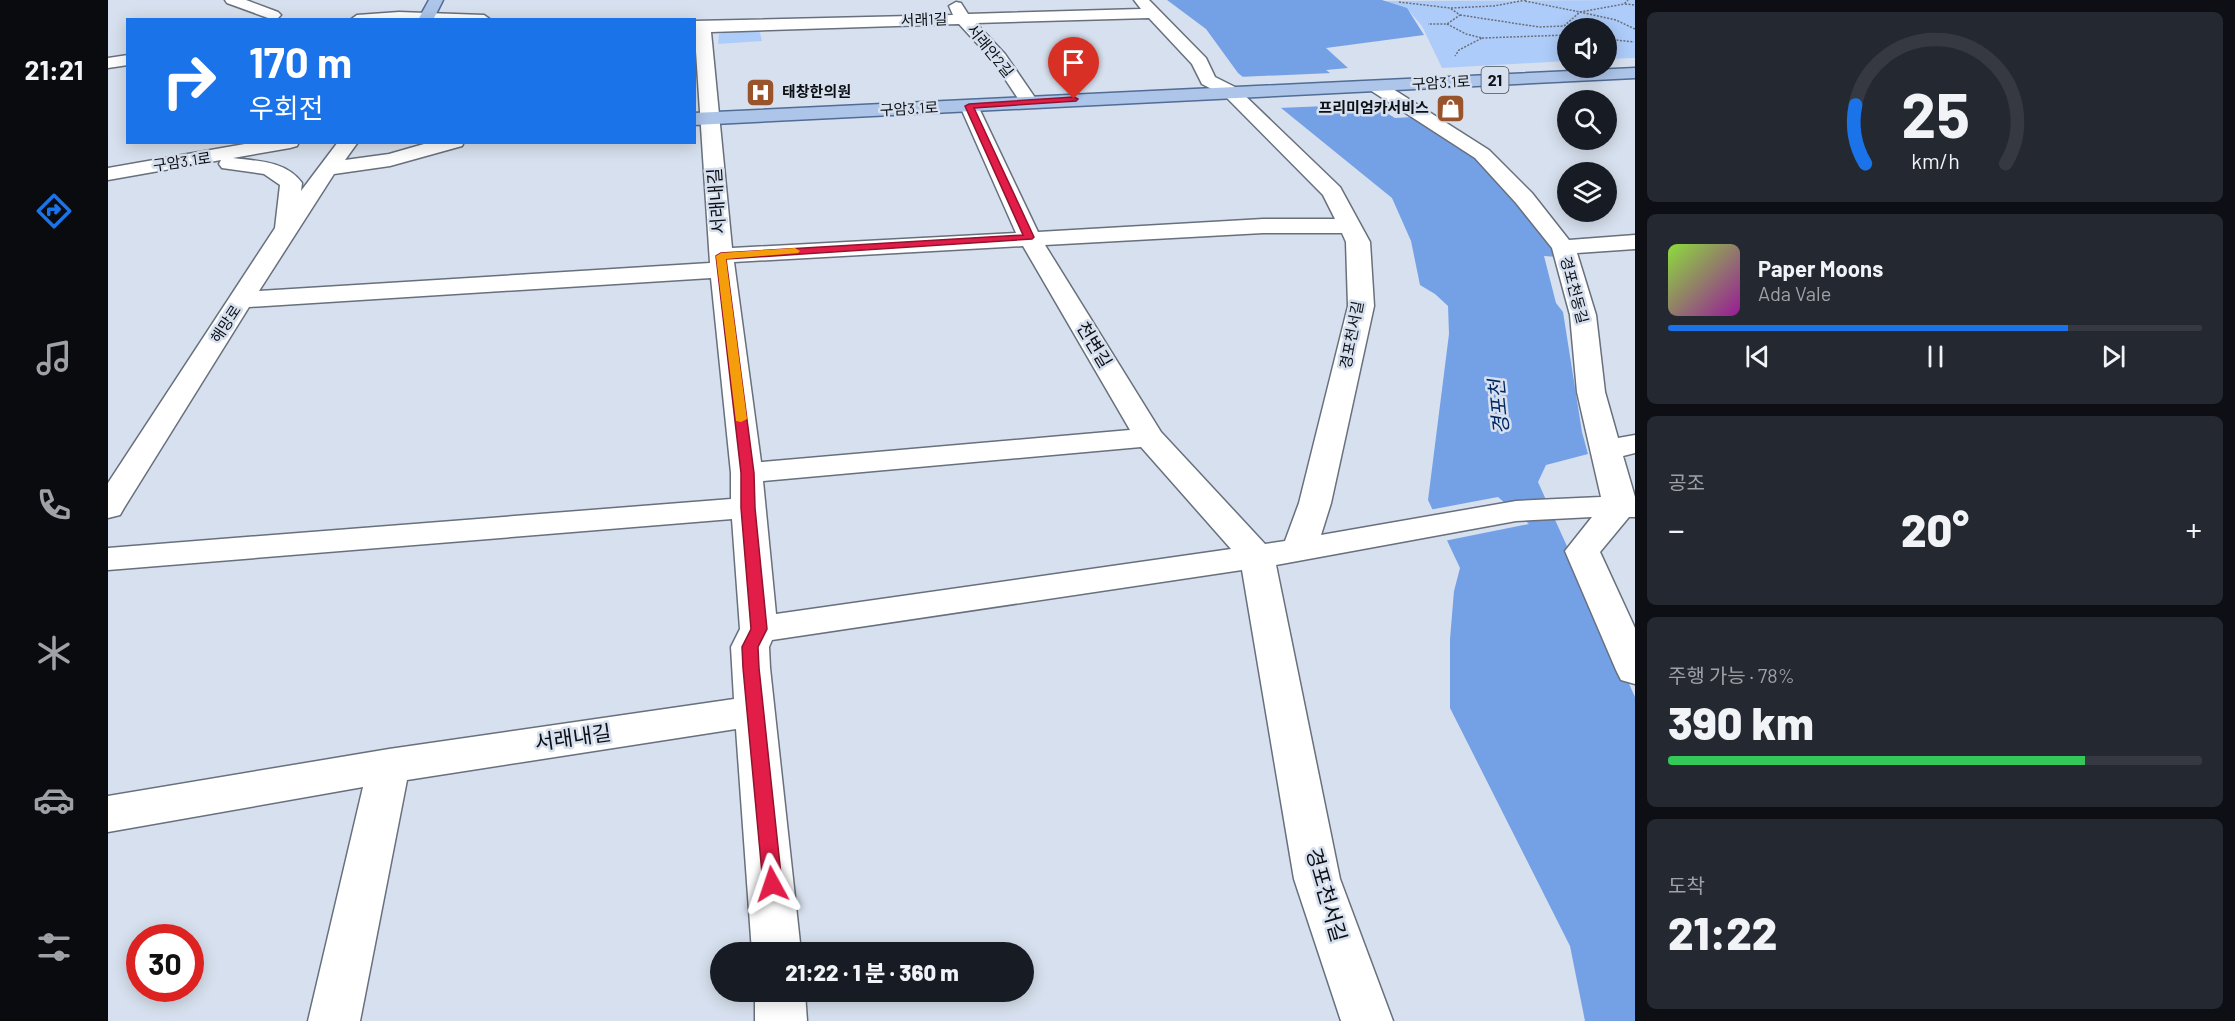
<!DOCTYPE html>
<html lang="ko">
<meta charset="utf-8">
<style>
body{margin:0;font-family:Barlow,"Noto Sans KR",sans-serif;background:#242831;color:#f1f3f6;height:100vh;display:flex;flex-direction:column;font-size:22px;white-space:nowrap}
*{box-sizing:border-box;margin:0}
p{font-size:20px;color:#9ea1a6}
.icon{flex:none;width:33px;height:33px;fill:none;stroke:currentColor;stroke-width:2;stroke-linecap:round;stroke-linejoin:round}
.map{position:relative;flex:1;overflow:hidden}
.side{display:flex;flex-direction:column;gap:12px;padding:12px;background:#0d0f14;width:600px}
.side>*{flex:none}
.top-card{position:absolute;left:18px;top:18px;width:570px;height:126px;border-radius:0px;box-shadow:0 3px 15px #0003;background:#1a73e8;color:#fff;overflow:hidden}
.fabs{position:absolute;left:1449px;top:18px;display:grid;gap:12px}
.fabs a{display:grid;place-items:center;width:60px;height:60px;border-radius:50%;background:#171b24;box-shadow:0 3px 15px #0003;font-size:30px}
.speed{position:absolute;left:18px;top:924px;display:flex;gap:12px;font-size:30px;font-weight:700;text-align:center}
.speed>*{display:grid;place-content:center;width:78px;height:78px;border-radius:50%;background:#171b24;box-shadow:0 3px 15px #0003;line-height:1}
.speed .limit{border:9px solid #d22;background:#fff;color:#111}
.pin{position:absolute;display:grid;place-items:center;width:51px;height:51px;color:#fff;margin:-62px -26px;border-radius:50% 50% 50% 0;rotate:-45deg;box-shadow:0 0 6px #0007}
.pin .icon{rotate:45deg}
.me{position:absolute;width:66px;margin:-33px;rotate:355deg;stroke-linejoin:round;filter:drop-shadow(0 0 4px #0008)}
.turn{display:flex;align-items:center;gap:21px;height:126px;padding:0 24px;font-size:27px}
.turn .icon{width:78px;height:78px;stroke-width:2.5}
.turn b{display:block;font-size:42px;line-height:51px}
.big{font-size:45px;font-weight:800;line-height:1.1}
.side .widget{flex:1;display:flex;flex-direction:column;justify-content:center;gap:9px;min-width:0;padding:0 21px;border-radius:9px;background:#242831}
.side .dial{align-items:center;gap:0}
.dial svg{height:156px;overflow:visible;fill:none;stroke:#363941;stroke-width:7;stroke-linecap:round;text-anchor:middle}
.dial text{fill:#f1f3f6;stroke:none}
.song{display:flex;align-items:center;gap:18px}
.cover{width:72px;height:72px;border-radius:9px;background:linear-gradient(135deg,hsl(90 70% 55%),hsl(300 70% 35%))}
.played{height:6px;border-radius:3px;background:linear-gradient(90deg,#1a73e8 75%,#363941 75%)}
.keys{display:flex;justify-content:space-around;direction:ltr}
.heat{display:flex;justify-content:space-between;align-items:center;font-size:33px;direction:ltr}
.charge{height:9px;border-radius:4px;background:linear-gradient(90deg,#34c759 78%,#363941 0)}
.trip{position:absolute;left:602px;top:942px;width:324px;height:60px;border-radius:30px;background:#171b24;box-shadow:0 3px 15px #0003;font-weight:800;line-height:60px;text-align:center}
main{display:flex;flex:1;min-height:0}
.tabs{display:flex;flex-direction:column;width:108px;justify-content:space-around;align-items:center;background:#090b0e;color:#9ea1a6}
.tabs .icon{width:42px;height:42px}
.tabs .selected{color:#1a73e8}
.tabs b{font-size:27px;color:#f1f3f6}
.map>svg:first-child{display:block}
.green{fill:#aeccfa}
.water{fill:#74a1e6}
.pier{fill:#d7e0ee}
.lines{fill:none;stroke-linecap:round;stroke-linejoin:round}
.minor-casing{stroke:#67707c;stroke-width:3}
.major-casing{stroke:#516c95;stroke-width:3}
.path{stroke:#696f78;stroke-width:1.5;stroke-dasharray:2 1.5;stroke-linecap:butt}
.minor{fill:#fff;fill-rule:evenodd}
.major{fill:#adc5e9;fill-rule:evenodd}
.route{fill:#e11d48;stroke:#92132f;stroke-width:1.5}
.slow{fill:#f59e0b}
.labels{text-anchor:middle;stroke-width:5;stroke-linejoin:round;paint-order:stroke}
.far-street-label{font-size:15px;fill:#0c0f14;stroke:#d7e0ee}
.far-poi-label{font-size:15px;font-weight:bold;fill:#0c0f14;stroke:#d7e0ee;text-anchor:start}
.shield{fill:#d7e0ee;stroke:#494e55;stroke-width:1.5}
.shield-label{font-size:16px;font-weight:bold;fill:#0c0f14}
.street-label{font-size:18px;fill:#0c0f14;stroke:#d7e0ee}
.water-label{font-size:20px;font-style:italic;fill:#002762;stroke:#d7e0ee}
.near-street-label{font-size:21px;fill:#0c0f14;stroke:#d7e0ee}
</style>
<main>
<nav class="tabs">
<b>21:21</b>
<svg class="icon selected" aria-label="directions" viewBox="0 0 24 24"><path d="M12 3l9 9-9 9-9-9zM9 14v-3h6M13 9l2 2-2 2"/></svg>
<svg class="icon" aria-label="music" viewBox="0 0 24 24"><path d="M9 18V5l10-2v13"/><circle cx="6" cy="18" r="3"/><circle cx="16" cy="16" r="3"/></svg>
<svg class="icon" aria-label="phone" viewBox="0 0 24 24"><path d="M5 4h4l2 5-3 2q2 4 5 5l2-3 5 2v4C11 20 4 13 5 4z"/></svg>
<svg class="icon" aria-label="climate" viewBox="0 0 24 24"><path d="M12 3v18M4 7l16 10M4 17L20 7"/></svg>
<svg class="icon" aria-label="car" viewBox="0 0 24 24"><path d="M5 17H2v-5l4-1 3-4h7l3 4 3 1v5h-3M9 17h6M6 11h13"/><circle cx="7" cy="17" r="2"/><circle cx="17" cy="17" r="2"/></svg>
<svg class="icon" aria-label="filters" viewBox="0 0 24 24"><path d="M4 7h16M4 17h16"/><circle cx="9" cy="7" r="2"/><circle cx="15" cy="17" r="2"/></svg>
</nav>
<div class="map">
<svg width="1527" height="1021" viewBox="0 0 1527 1021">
<rect width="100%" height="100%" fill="#d7e0ee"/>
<!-- green -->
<g class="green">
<path d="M 1527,0 L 1527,58 L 1499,59 L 1498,28 L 1460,28 L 1459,61 L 1334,68 L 1314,26 L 1302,12 L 1271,1 Z"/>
<path d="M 651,29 L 654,41 L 610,44 L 611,34 L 627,30 Z"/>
</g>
<!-- water -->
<path class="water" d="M 1059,0 L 1274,0 L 1299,8 L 1316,35 L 1218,48 L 1240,68 L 1218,70 L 1262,103 L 1287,118 L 1305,117 L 1364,152 L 1424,212 L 1450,257 L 1436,256 L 1448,303 L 1455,312 L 1474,432 L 1480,454 L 1438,465 L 1430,482 L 1527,697 L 1527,1021 L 1477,1021 L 1462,946 L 1342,708 L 1342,639 L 1346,591 L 1352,568 L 1320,500 L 1341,334 L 1340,306 L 1327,294 L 1312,285 L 1303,241 L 1284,198 L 1130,73 L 1098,29 Z"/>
<!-- pier -->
<g class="pier">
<path d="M 1224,73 L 1267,104 L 1170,108 L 1130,77 Z"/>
<path d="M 1390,497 L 1421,524 L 1336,541 L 1321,510 Z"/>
</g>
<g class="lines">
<defs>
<g id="minor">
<path d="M 117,0 L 138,0 L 170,12 L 173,15 L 170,18 L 160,18 L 119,3 Z"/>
<path d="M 1026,0 L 1041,0 L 1098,58 L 1107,77 L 1129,88 L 1232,187 L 1262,242 L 1266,306 L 1223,503 L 1213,535 L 1408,501 L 1493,497 L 1469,392 L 1462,315 L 1444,248 L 1408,203 L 1367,158 L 1262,90 L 1259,86 L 1262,82 L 1274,82 L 1381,150 L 1424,193 L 1461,240 L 1527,235 L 1527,249 L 1469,253 L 1488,315 L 1497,392 L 1510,438 L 1527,435 L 1527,453 L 1515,456 L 1527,497 L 1527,517 L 1521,517 L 1492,552 L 1527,628 L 1527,684 L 1513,680 L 1508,670 L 1457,551 L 1484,517 L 1408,521 L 1168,565 L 1232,879 L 1285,1021 L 1233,1021 L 1186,879 L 1134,570 L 664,640 L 661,647 L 662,668 L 693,952 L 644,952 L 628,729 L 299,780 L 252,1021 L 200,1021 L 255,787 L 0,832 L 0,796 L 281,749 L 626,699 L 623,647 L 632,629 L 624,519 L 0,570 L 0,548 L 623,499 L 623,473 L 603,278 L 141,307 L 16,508 L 12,515 L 0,518 L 0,483 L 167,228 L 172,185 L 156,174 L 114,168 L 111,164 L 113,160 L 0,180 L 0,168 L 148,142 L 191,142 L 189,146 L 182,148 L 125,158 C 149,161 178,161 194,183 L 193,191 L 230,142 L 250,142 L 237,160 L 281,154 L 323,142 L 356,142 L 354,146 L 282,166 L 226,174 L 151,291 L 602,263 L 586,21 L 845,15 L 841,6 L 848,2 L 853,3 L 860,14 L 1033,9 ZM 1041,18 L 1084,64 L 1094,84 L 1117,96 L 1215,195 L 1227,219 L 1155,219 L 930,232 L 870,106 L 867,102 L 855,102 L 852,106 L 908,233 L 624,248 L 603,32 L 851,24 L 885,61 L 915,106 L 927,106 L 930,102 L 897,54 L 868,23 ZM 1155,233 L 1234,233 L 1238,242 L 1240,306 L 1191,503 L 1177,541 L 1157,544 L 1053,432 L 937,245 ZM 915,246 L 1022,430 L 653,462 L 626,262 ZM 1033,447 L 1123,549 L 668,614 L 655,481 Z"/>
<path d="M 291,12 L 376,15 L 383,20 L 242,20 L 249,15 Z"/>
<path d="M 20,55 L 20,65 L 0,68 L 0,58 Z"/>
<path d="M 647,992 L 697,992 L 699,1021 L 647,1021 Z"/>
</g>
<g id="major">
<path d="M 321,0 L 335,0 L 325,20 L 310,20 Z"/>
<path d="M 1527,68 L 1527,78 L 586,125 L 586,113 Z"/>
</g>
</defs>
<!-- minor casing -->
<use href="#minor" class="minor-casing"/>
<!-- major casing -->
<use href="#major" class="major-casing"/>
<!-- path -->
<g class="path">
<path d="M 1417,1 L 1472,12 L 1516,4 L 1520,0"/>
<path d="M 1291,2 L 1342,8 L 1352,15 L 1339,24 L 1320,24"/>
<path d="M 1517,4 L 1527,5"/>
<path d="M 1343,8 L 1386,6 L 1418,0"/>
<path d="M 1352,15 L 1431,27 L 1456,26 L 1472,12 L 1508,20 L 1527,29"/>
<path d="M 1339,24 L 1358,34 L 1374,38 L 1351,50 L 1347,56"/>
<path d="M 1374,38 L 1460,35"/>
<path d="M 1498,39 L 1526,42"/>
</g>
<!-- minor -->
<use href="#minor" class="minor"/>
<!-- major -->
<use href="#major" class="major"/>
</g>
<!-- route -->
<path class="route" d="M 966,97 L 970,99 L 968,101 L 866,108 L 926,237 L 924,239 L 618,259 L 646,473 L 647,508 L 659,629 L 650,647 L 651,668 L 674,884 L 671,890 L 664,893 L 658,890 L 655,884 L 635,668 L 634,647 L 643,629 L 633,508 L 633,473 L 608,256 L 613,253 L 915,235 L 857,106 L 861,104 Z"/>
<!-- slow -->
<path class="slow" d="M 687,248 L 692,251 L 690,253 L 618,259 L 639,419 L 633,422 L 628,421 L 608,256 L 613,253 Z"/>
<!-- icons -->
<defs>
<symbol id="hospital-square" viewBox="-11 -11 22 22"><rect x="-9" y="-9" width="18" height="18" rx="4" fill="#9a542c" stroke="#d7e0ee"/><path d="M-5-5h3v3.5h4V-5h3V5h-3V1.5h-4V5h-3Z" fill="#fff"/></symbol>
<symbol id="shop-square" viewBox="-11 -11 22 22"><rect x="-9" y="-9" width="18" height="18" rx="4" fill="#9a542c" stroke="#d7e0ee"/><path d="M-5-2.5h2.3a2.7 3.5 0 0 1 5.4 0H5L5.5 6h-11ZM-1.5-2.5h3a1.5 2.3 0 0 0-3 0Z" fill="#fff"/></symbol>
</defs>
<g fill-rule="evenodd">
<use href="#hospital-square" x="636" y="76" width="33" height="33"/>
<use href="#shop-square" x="1326" y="92" width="33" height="33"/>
</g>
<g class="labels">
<!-- far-street labels -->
<g class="far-street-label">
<text transform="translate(816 20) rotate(-2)" y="5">서래1길</text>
<text transform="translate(882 51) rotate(51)" y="5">서래안2길</text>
<text transform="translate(1333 83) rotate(-3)" y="5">구암3.1로</text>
<text transform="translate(801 109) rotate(-3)" y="5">구암3.1로</text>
<text transform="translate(74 162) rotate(-8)" y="5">구암3.1로</text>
<text transform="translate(1466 290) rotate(75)" y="5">경포천동길</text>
<text transform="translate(118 324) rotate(-57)" y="5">해망로</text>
<text transform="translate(1244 335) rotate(-79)" y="5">경포천서길</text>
</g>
<!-- far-poi labels -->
<g class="far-poi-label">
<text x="674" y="97">태창한의원</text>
<text x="1321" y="113" text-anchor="end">프리미엄카서비스</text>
</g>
<!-- shield labels -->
<rect class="shield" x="1373.5" y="67" width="27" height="26" rx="4.5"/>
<g class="shield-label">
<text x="1387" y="86">21</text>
</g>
<!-- street labels -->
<g class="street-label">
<text transform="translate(609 201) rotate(-94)" y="6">서래내길</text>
<text transform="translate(986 345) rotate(59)" y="6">천변길</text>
</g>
<!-- water labels -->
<g class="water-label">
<text transform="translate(1391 407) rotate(-96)" y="7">경포천</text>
</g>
<!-- near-street labels -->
<g class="near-street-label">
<text transform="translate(465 738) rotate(-8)" y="7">서래내길</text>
<text transform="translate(1218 895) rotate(74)" y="7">경포천서길</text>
</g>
</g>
</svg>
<div class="fabs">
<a><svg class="icon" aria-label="sound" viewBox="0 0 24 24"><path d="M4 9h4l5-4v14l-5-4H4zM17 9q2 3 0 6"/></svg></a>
<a><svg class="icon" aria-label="search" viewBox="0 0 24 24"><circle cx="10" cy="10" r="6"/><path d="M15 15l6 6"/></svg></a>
<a><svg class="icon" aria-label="layers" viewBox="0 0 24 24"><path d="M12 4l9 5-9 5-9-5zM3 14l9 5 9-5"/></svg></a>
</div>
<div class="speed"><div class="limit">30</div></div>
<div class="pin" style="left:966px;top:99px;background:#d93025"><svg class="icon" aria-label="arrive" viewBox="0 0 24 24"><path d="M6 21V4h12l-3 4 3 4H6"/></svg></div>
<svg class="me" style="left:664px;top:884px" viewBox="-20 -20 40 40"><path d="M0-17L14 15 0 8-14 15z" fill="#e11d48" stroke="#fff" stroke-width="4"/></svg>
<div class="trip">21:22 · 1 분 · 360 m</div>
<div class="top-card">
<div class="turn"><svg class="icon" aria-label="right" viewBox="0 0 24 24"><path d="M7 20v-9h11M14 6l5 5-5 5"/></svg><div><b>170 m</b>우회전</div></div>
</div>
</div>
<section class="side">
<div class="widget dial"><svg viewBox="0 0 100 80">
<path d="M14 69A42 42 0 1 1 86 69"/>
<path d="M14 69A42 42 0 0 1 9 39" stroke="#1a73e8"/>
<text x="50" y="56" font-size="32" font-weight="700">25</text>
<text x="50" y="72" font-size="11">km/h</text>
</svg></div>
<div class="widget">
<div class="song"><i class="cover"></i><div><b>Paper Moons</b><p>Ada Vale</p></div></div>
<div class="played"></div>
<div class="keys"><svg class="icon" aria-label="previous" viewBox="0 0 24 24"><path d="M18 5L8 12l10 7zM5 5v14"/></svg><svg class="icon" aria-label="pause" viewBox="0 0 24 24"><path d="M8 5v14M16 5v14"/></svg><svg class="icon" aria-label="next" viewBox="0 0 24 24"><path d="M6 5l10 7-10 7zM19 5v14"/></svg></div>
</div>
<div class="widget"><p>공조</p>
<div class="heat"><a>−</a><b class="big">20°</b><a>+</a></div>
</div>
<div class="widget"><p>주행 가능 · 78%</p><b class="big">390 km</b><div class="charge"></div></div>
<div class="widget"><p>도착</p><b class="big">21:22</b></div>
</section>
</main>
